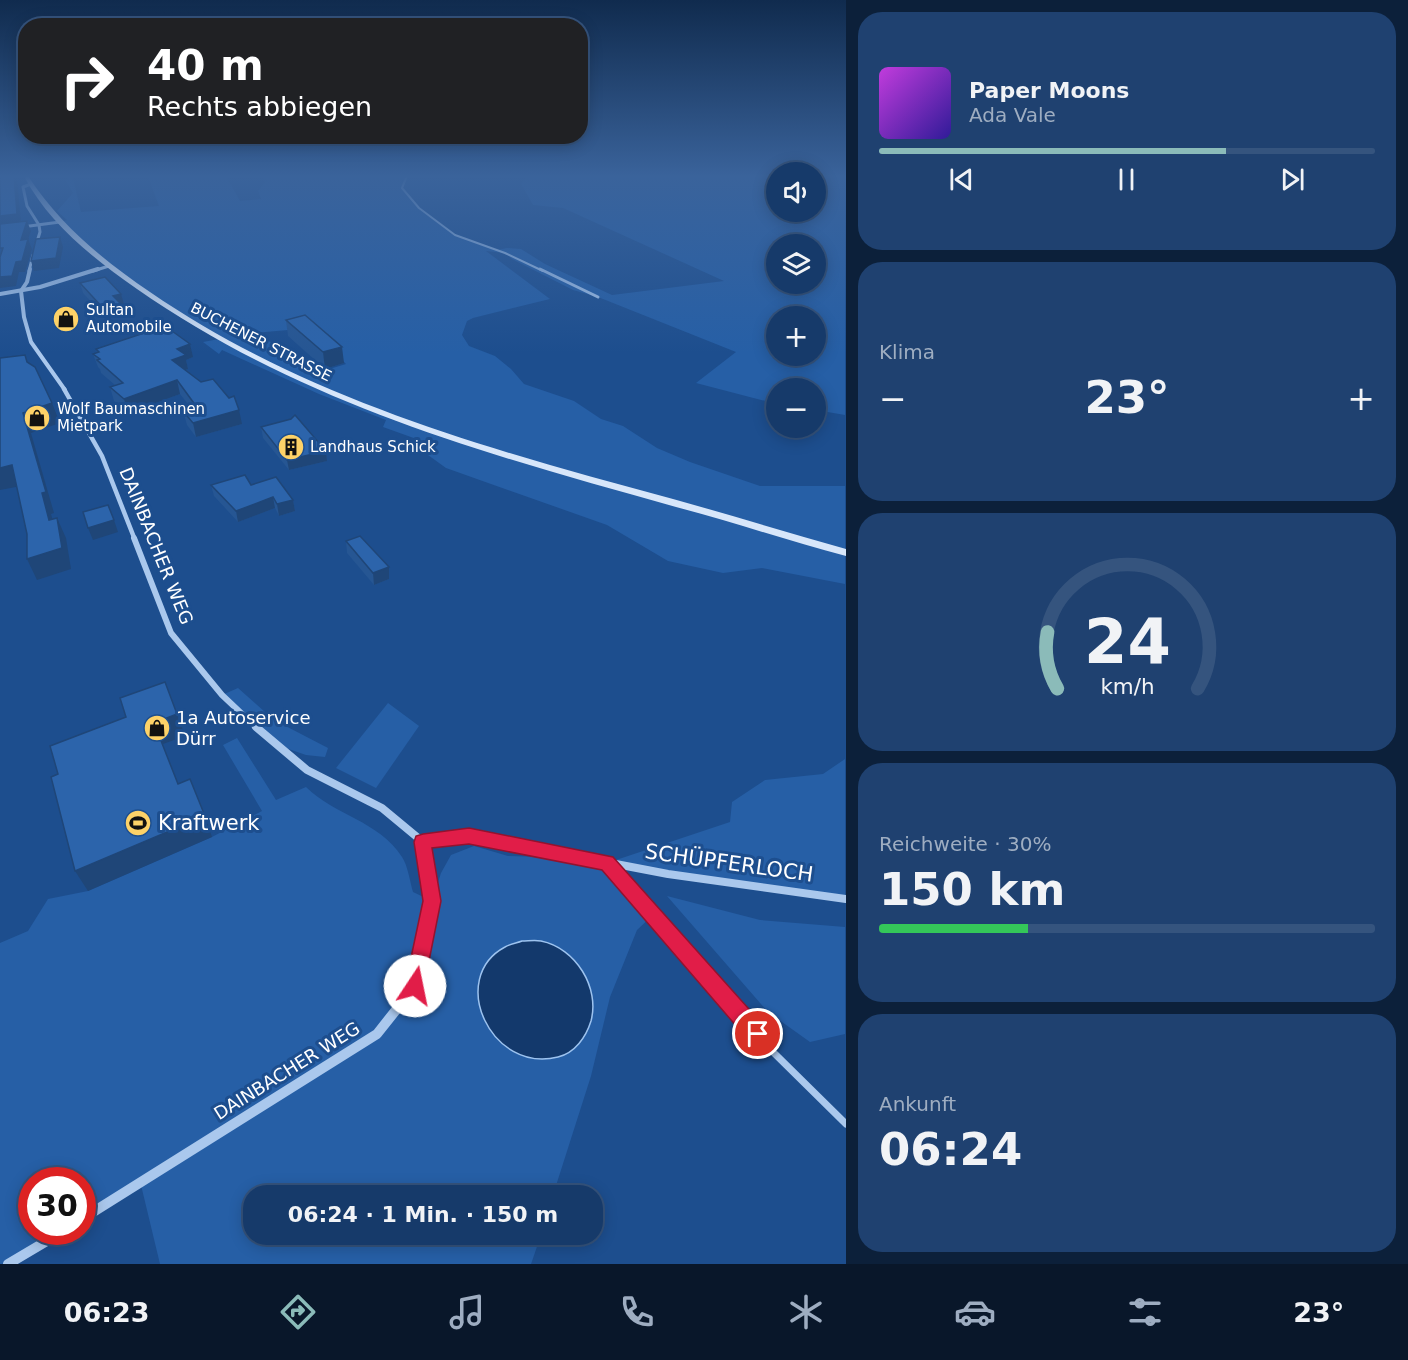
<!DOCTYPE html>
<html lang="de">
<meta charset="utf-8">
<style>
body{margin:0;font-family:"DejaVu Sans",sans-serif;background:#1f4170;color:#f1f3f6;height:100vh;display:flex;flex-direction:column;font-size:22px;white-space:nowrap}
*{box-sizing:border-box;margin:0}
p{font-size:20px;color:#9eadc1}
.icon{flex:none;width:33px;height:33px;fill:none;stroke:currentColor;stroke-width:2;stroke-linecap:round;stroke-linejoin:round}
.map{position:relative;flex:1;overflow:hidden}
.drawer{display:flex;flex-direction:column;gap:12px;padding:12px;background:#0c203a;width:562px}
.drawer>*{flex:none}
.top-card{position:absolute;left:18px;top:18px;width:570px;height:126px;border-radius:24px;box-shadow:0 3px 15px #0003,0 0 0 2px #35547e;background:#202124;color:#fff;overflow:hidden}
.controls{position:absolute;left:766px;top:162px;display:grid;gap:12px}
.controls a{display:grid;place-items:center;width:60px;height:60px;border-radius:50%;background:#163a6a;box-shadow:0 3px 15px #0003,0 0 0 2px #35547e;font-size:30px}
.speed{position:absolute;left:18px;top:1167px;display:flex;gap:12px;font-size:30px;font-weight:700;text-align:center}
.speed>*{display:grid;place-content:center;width:78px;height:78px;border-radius:50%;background:#163a6a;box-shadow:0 3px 15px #0003,0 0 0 2px #35547e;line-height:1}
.speed .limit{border:9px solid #d22;background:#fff;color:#111}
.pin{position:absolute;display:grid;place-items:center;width:51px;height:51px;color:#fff;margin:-26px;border:3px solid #fff;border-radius:50%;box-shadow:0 2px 6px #0007}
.me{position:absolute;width:66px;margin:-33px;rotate:11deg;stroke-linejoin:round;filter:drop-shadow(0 0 4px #0008)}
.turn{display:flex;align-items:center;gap:21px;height:126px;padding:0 30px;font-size:27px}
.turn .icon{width:78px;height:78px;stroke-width:2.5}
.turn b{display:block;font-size:42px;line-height:51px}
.big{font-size:45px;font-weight:800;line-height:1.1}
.drawer .widget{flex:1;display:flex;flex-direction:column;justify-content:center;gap:9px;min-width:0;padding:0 21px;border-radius:24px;background:#1f4170}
.drawer .dial{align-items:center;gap:0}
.dial svg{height:156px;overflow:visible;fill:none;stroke:#35547e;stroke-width:7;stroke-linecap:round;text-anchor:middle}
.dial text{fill:#f1f3f6;stroke:none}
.song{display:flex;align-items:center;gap:18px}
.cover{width:72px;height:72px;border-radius:9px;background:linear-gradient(135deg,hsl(290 70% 55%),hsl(250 70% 35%))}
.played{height:6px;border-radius:3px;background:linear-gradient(90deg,#8bbbb9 70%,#35547e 70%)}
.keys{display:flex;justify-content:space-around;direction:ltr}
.heat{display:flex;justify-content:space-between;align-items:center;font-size:33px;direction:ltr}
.charge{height:9px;border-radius:4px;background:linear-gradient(90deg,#34c759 30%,#35547e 0)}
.trip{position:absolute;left:243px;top:1185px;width:360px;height:60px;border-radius:24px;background:#163a6a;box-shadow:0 3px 15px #0003,0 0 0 2px #35547e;font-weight:800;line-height:60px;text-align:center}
.tabs{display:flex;height:96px;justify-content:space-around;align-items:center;background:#09172a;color:#9eadc1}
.tabs .icon{width:42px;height:42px}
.tabs .active{color:#8bbbb9}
.tabs b{font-size:27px;color:#f1f3f6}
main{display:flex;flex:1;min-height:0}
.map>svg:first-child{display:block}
.green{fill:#265fa6;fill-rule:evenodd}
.water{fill:#13396c;stroke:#9dc3ef;stroke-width:1.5}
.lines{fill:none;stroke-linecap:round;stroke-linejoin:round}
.lane-far3{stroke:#aac8ed;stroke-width:2}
.lane-far2{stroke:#aac8ed;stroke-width:3}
.lane-far1{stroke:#aac8ed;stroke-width:6}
.lane{stroke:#aac8ed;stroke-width:7}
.street-far5{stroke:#aac8ed;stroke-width:3}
.street-far4{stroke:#aac8ed;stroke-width:4}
.street-far3{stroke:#aac8ed;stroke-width:4.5}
.street-far2{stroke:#aac8ed;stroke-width:6}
.street-far1{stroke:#aac8ed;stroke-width:8}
.street{stroke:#aac8ed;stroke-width:10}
.secondary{fill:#d7e6fa;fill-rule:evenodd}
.wall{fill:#265693}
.shaded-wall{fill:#1f4678}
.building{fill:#2c64ab;stroke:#1f4678;stroke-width:1.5}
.route{fill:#e11d48;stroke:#92132f;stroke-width:1.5}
.labels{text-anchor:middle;stroke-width:6;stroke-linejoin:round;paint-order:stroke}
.far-poi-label{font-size:15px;fill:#fff;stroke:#1d4e8e;text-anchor:start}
.far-street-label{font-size:15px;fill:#fff;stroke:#1d4e8e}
.street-label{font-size:18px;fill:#fff;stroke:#1d4e8e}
.poi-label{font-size:18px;fill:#fff;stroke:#1d4e8e;text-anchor:start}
.near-poi-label{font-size:21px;fill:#fff;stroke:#1d4e8e;text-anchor:start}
.near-street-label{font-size:21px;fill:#fff;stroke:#1d4e8e}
</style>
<main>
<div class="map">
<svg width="846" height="1264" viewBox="0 0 846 1264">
<rect width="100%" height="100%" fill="#1d4e8e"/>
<!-- green -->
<g class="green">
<path d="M 68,176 L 73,178 L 81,212 L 159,206 L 148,176 L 226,176 L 240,201 L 261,199 L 258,191 L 265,182 L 263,176 L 407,176 L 402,188 L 419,208 L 455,235 L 497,250 L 507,248 L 521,249 L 545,264 L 612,295 L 724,281 L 563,208 L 533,205 L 521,184 L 527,176 L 777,176 L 777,212 L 816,212 L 816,176 L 845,176 L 845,415 L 816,410 L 816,388 L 777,388 L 777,404 L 696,383 L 736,352 L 598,297 L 573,290 L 512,259 L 505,253 L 486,251 L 550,299 L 473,318 L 467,321 L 462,335 L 469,346 L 495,356 L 511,369 L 524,384 L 574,401 L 601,419 L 623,426 L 657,448 L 690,462 L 760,486 L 845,486 L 845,584 L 762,568 L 723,573 L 668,561 L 607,525 L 446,468 L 428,455 L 436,446 L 383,427 L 386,420 L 319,394 L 222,350 L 219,354 L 203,342 L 219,339 C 159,309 109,266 60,222 L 67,220 L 57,211 L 73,193 L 66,181 ZM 777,244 L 816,244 L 816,284 L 777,284 ZM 777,316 L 816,316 L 816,356 L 777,356 ZM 311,328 L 346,364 L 326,370 L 318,368 L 254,333 Z"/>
<path d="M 238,688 L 274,720 L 328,748 L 325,757 L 306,755 L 274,744 L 222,695 Z"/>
<path d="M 388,703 L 419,726 L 376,788 L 336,768 Z"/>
<path d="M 237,738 L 276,800 L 306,787 C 334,815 379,821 402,857 C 408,866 410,882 413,892 L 432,901 L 441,873 L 451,855 L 474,846 L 508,856 L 579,858 L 607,863 L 730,822 L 732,802 L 765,780 L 823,774 L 845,759 L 845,899 L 608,863 L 654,914 L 637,930 L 610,997 L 591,1076 L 553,1195 L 254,1196 L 254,1234 L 541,1235 L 531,1264 L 160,1264 L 141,1185 L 83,1219 L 82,1180 L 32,1180 L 32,1232 L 62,1232 L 8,1264 L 0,1264 L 0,943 L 28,931 L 48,899 L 88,891 L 212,837 L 262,811 L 223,745 Z"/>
<path d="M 667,896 L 760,920 L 845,927 L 845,1034 L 810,1042 L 768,1012 Z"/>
</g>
<!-- water -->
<path class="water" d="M 522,941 C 528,941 535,940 541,941 C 576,948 600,988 591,1021 C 586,1037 575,1053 558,1057 C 491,1074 447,978 505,947 C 510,944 517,943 522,941 Z"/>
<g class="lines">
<!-- lane-far3 -->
<path class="lane-far3" d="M 407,176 L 402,188 L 419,208 L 455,235 L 505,253 L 543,271"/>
<!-- lane-far2 -->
<path class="lane-far2" d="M 540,269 L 598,297"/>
<!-- lane-far1 -->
<path class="lane-far1" d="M 607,863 L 697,966"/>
<!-- lane -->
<path class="lane" d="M 696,964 L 773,1052 L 846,1124"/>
<!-- street-far5 -->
<g class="street-far5">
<path d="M 31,184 L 23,187 L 27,206 L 39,225"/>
<path d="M 22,227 L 60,222"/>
<path d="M 36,245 L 40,232 L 39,225"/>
<path d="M 29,271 L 33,255"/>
<path d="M 93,271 L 109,266"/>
</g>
<!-- street-far4 -->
<g class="street-far4">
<path d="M 30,269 L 27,282 L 21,291 L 24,317 L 31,342 L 65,390"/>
<path d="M 0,294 L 40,287 L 98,269"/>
</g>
<!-- street-far3 -->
<path class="street-far3" d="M 64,389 L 102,456 L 135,540"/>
<!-- street-far2 -->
<path class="street-far2" d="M 134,538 L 171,633 L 222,695 L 257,728"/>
<!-- street-far1 -->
<g class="street-far1">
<path d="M 256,727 L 307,770 L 382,808 L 423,842 L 432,901 L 419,966"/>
<path d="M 423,842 L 469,836 L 668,874 L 846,899"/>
</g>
<!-- street -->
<g class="street">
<path d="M 82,1219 L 377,1034 L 415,986 L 419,964"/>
<path d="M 8,1264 L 62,1232"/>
</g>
<!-- secondary -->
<path class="secondary" d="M 24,176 L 28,176 C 60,225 103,260 150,292 C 307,400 492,450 673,499 C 731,515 788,533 846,549 L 846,556 C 789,541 733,522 676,507 C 486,454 302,404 137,289 C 94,259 48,223 24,176 Z"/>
</g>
<!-- wall -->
<g class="wall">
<path d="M 80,283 L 124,304 L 121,305 L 124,314 L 106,318 L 83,293 Z"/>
<path d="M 286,320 L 344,363 L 325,369 L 288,336 Z"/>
<path d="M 96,349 L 193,357 L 186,360 L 188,369 L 185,370 L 242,424 L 196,437 L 187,425 L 183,411 L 191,408 L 180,394 L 128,413 L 114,401 L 110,387 L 115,385 L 101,373 L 100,369 L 98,367 L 93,354 L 97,352 Z"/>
<path d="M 261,427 L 326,451 L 327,461 L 289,470 L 263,438 Z"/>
<path d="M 211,485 L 251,485 L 293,500 L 295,511 L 279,516 L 275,508 L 238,522 L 214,496 Z"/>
<path d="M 346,541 L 389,579 L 374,585 L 347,553 Z"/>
</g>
<!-- shaded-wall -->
<g class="shaded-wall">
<path d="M 14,176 L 16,176 L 17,178 L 21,223 L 0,226 L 0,216 Z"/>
<path d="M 27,221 L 31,231 L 24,250 L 21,240 Z"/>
<path d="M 60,237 L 63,247 L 59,268 L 34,271 L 31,261 Z"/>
<path d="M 28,239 L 32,249 L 25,272 L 19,272 L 16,286 L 0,288 L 0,277 Z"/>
<path d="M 121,294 L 124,304 L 121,305 L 124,314 L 106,318 L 103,308 L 113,296 Z"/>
<path d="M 190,344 L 193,357 L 186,360 L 188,369 L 176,373 L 172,360 L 177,349 Z"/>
<path d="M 342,347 L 344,363 L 325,369 L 323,352 Z"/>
<path d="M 177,380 L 180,394 L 128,413 L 124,399 Z"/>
<path d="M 52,403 L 60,423 L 31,433 L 54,513 L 51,514 L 58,540 L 49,520 L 23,413 Z"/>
<path d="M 239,410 L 242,424 L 196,437 L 193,423 Z"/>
<path d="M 326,451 L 327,461 L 289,470 L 287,460 Z"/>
<path d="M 12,465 L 21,486 L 0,490 L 0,468 Z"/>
<path d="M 273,497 L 275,508 L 238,522 L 236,511 Z"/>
<path d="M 293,500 L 295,511 L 279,516 L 277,504 Z"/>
<path d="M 57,518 L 66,538 L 71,569 L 37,580 L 27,559 Z"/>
<path d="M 114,520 L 118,532 L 93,540 L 88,528 Z"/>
<path d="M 389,567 L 389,579 L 374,585 L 373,573 Z"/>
<path d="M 177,714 L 185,736 L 163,744 L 154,723 Z"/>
<path d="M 205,816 L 212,837 L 88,891 L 75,871 Z"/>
</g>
<!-- building -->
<g class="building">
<path d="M 0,176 L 14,176 L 17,214 L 0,216 Z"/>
<path d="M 27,221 L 21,240 L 28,239 L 22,261 L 16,262 L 12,276 L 0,277 L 0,257 L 3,248 L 0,248 L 0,224 Z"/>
<path d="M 60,237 L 56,258 L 31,261 L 36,239 Z"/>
<path d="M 105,277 L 121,294 L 113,296 L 121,304 L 103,308 L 80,283 Z"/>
<path d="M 305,315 L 342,347 L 323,352 L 286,320 Z"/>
<path d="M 165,326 L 190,344 L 177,349 L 186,355 L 172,360 L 201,382 L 213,379 L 229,398 L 234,396 L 239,410 L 193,423 L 183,411 L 196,406 L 177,380 L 124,399 L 110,387 L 123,383 L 97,360 L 100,359 L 93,354 L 99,352 L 96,349 Z"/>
<path d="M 25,355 L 27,362 L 35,367 L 52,403 L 23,413 L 46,492 L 42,493 L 49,520 L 57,518 L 62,548 L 27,559 L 27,534 L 12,465 L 0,468 L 0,358 Z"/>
<path d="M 295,415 L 326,451 L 287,460 L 261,427 L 291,419 Z"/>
<path d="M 245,475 L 251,485 L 276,477 L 293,500 L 277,504 L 273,497 L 236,511 L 211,485 Z"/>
<path d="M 108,505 L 114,520 L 88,528 L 83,512 Z"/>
<path d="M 360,536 L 389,567 L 373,573 L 346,541 Z"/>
<path d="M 165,682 L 177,714 L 154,723 L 178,784 L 190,779 L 205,816 L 75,871 L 51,777 L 58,774 L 50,746 L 126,717 L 120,698 Z"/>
</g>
<!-- sky -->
<linearGradient id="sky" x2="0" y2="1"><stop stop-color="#102b4e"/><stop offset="0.5" stop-color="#3a639b"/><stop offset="1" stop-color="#3a639b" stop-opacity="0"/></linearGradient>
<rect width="846" height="353" fill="url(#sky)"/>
<!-- route -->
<path class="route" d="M 469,828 L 613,857 L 765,1027 L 768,1034 L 765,1042 L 758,1045 L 750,1042 L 602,870 L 469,844 L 432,848 L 441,901 L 424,986 L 422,993 L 415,996 L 408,993 L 405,986 L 423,901 L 414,842 L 416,836 L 423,834 Z"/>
<!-- icons -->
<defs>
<symbol id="shop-disc" viewBox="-11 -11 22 22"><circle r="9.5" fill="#fdd268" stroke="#1d4e8e"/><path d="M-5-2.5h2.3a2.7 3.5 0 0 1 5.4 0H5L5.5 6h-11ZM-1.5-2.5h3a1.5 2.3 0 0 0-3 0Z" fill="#111"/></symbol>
<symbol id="building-disc" viewBox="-11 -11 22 22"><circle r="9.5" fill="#fdd268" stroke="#1d4e8e"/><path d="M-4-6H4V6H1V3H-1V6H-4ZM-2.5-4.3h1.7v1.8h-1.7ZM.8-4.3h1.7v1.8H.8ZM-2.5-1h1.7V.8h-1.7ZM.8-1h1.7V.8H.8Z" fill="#111"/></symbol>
<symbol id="stadium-disc" viewBox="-11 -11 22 22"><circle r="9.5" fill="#fdd268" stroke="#1d4e8e"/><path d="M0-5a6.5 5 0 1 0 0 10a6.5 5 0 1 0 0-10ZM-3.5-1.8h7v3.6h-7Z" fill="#111"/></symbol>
</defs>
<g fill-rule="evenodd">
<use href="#shop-disc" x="51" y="304" width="30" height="30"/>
<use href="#shop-disc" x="22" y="403" width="30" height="30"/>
<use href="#building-disc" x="276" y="432" width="30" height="30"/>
<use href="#shop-disc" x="142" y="713" width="30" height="30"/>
<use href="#stadium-disc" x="123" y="808" width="30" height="30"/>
</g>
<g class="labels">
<!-- far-poi labels -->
<g class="far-poi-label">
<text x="86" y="315">Sultan<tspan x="86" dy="17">Automobile</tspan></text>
<text x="57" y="414">Wolf Baumaschinen<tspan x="57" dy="17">Mietpark</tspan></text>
<text x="310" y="452">Landhaus Schick</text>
</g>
<!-- far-street labels -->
<g class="far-street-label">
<text transform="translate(261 342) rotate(27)" y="5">BUCHENER STRASSE</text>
</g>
<!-- street labels -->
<g class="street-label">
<text transform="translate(156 546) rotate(68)" y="6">DAINBACHER WEG</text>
<text transform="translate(287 1071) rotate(-32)" y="6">DAINBACHER WEG</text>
</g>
<!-- poi labels -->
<g class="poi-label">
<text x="176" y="724">1a Autoservice<tspan x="176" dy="21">Dürr</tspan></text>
</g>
<!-- near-poi labels -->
<g class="near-poi-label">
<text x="158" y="830">Kraftwerk</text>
</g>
<!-- near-street labels -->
<g class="near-street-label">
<text transform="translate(729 863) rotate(8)" y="7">SCHÜPFERLOCH</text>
</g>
</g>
</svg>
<div class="controls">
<a><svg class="icon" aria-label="sound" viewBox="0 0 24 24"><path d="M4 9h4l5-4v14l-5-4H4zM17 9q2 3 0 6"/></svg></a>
<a><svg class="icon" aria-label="layers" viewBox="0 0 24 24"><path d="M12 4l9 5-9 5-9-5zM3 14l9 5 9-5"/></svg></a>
<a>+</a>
<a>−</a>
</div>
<div class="speed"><div class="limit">30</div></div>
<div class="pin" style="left:758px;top:1034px;background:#d93025"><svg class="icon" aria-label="arrive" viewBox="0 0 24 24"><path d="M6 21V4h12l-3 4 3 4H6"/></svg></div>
<svg class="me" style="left:415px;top:986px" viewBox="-20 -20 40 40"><circle r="19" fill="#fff"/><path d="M0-13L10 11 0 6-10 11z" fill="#e11d48"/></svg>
<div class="trip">06:24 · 1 Min. · 150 m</div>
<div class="top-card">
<div class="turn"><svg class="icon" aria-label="right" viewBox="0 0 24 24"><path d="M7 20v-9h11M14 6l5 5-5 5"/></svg><div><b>40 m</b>Rechts abbiegen</div></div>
</div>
</div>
<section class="drawer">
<div class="widget">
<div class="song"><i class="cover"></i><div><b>Paper Moons</b><p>Ada Vale</p></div></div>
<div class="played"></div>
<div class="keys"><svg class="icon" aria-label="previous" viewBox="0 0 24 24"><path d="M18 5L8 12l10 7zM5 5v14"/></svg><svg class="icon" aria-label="pause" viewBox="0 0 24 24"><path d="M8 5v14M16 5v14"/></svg><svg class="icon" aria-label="next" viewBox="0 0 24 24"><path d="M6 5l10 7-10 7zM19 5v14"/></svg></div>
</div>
<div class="widget"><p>Klima</p>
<div class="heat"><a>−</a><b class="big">23°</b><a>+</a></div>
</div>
<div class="widget dial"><svg viewBox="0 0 100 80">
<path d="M14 69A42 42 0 1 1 86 69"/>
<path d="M14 69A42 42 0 0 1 9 40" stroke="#8bbbb9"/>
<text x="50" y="56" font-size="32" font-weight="700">24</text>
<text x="50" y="72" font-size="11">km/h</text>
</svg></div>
<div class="widget"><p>Reichweite · 30%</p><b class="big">150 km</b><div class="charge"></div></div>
<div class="widget"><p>Ankunft</p><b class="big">06:24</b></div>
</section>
</main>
<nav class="tabs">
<b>06:23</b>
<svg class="icon active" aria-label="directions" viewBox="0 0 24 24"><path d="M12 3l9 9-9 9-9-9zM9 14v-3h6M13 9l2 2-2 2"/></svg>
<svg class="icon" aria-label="music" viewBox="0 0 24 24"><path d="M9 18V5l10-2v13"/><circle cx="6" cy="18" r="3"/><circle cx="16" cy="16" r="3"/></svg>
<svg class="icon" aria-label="phone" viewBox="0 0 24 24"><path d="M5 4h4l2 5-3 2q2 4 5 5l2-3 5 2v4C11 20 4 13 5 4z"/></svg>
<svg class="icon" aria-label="climate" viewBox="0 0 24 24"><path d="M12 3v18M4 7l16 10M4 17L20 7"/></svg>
<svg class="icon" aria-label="car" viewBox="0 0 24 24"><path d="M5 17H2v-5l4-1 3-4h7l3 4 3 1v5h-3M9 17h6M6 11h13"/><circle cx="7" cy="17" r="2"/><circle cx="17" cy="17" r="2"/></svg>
<svg class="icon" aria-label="filters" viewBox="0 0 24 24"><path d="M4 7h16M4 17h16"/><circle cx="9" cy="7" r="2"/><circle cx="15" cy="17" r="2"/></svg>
<b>23°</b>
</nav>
